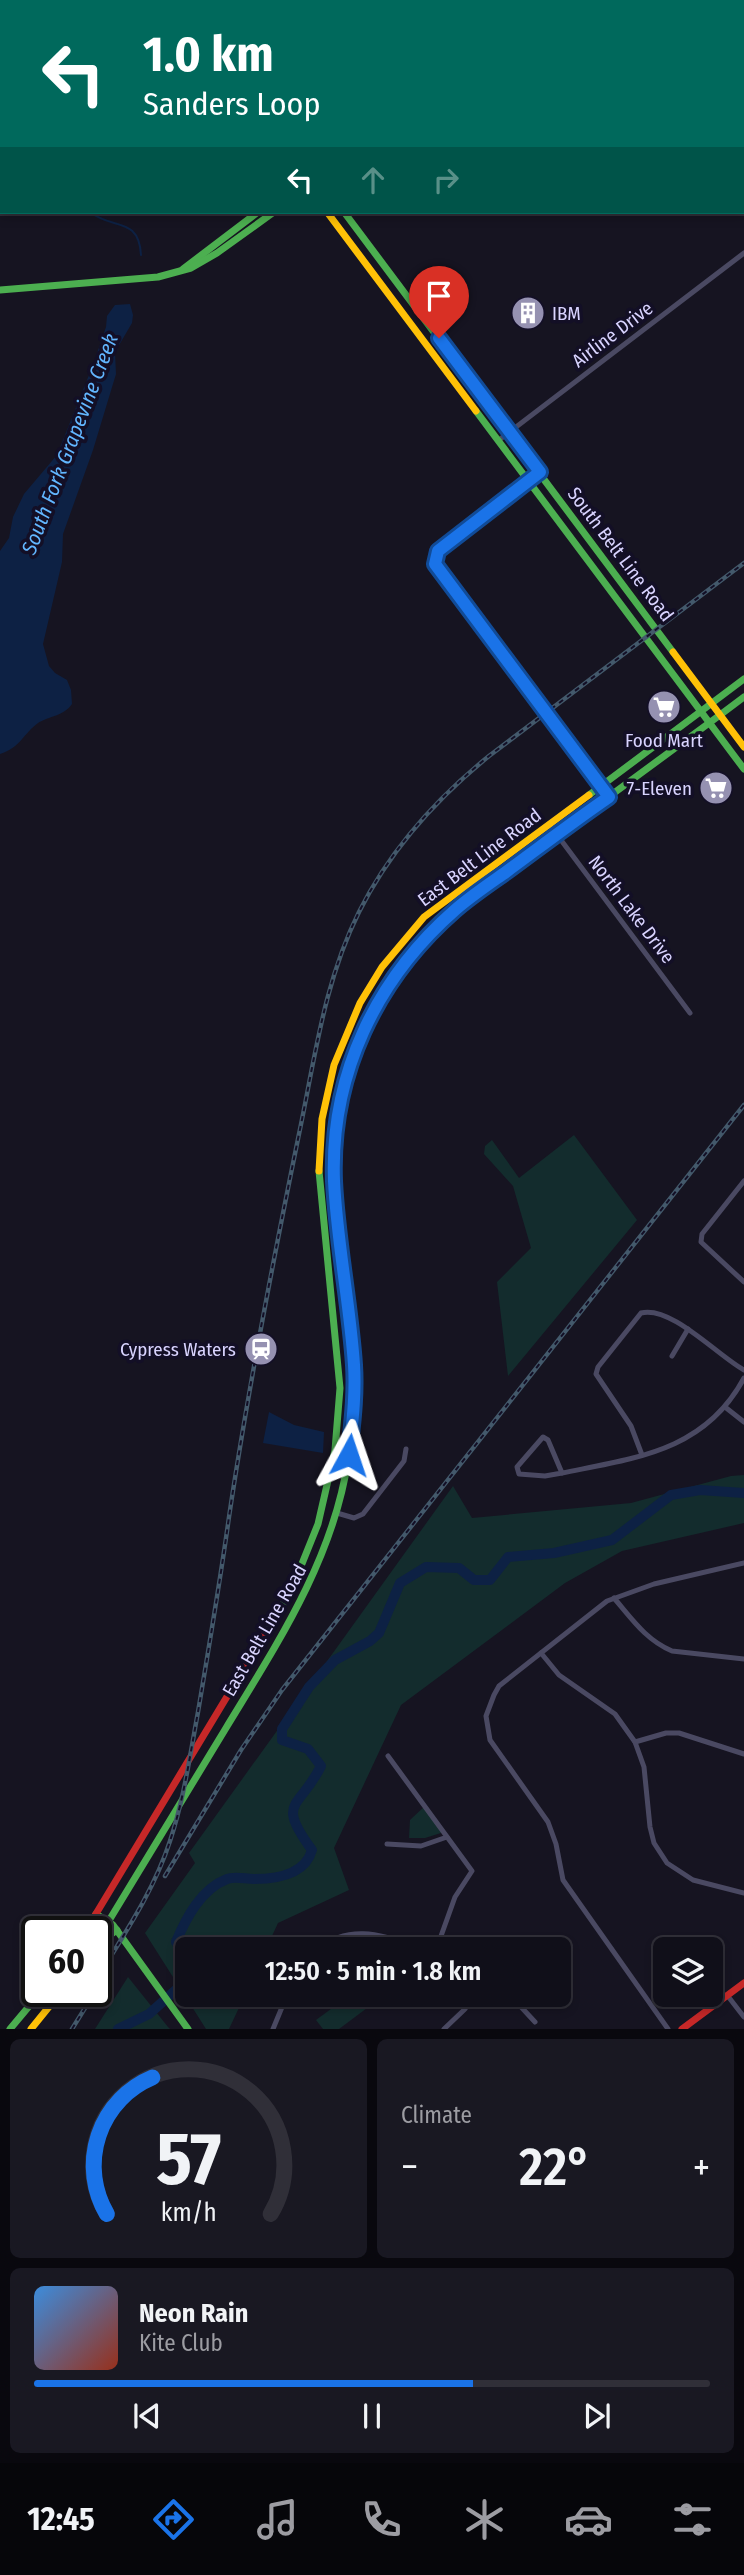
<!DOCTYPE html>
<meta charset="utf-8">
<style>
body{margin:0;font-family:"Fira Sans Condensed",sans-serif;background:#191822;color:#f1f3f6;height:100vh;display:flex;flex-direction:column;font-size:26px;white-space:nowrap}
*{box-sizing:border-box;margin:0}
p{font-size:23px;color:#9c9ca2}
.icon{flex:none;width:38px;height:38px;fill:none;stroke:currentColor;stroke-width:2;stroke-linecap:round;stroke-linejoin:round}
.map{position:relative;height:2029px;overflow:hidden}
.side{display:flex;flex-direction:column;gap:10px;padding:10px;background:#09080e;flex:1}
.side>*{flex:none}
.hud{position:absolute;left:0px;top:0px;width:746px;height:214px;box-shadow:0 4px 10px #0003,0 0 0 2px #302f38;background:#00695c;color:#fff;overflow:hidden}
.buttons{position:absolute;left:653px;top:1937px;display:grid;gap:14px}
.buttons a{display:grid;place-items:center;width:70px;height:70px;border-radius:10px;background:#100f19;box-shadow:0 4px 10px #0003,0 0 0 2px #302f38;font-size:35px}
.speed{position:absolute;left:21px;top:1916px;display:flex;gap:14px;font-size:35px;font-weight:700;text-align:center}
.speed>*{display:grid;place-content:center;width:91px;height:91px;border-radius:50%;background:#100f19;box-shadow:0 4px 10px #0003,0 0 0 2px #302f38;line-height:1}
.speed .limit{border:4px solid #111;border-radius:10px;background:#fff;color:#111}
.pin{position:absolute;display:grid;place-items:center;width:60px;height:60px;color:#fff;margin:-72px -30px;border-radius:50% 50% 50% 0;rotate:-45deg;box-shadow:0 0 7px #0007}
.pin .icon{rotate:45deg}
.me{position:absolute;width:77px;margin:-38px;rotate:5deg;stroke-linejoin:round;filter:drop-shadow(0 0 5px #0008)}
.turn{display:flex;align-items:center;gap:24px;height:147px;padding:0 28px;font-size:32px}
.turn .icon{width:91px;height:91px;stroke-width:2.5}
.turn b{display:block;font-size:49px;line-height:60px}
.lanes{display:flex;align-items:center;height:66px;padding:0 28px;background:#0003;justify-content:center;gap:35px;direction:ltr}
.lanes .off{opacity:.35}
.big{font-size:52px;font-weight:600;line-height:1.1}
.side .tile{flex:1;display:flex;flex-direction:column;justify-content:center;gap:10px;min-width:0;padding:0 24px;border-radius:10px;background:#191822}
.side .dial{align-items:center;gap:0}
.dial svg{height:182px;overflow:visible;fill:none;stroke:#302f38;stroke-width:7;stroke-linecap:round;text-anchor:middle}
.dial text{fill:#f1f3f6;stroke:none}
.song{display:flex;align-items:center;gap:21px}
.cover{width:84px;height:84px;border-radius:10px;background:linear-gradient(135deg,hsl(210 70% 55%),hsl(10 70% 35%))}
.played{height:7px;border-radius:4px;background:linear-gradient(90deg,#1a73e8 65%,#302f38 65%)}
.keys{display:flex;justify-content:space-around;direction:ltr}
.heat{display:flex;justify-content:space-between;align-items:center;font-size:38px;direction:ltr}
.side .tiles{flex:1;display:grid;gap:10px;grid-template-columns:1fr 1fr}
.tile:last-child{grid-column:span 2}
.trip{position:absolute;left:175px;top:1937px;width:396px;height:70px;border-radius:10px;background:#100f19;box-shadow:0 4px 10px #0003,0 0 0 2px #302f38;font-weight:600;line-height:70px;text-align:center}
.tabs{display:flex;height:112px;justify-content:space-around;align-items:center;background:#06060a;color:#9c9ca2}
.tabs .icon{width:49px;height:49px}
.tabs .on{color:#1a73e8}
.tabs b{font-size:32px;color:#f1f3f6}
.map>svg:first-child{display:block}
.green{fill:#132c2d}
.water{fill:#0d2144}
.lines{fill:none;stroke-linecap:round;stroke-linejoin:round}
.stream{stroke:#0d2144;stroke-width:2}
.river{stroke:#0d2144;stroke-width:10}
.street{stroke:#4a4962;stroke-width:5}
.fast{stroke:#4caf50;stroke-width:7}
.slow{stroke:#ffc107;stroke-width:7}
.jam{stroke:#c62828;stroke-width:7}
.rail-casing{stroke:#43596b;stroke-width:4.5}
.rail{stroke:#130f26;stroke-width:2;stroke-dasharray:5;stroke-linecap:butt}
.route-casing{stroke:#114b97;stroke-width:18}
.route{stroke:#1a73e8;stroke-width:12}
.labels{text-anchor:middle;stroke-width:7;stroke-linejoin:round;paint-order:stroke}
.poi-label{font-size:19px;fill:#d9d4ff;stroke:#130f26;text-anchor:end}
.street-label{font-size:19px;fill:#d9d4ff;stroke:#130f26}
.water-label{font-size:21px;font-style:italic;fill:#62b6ff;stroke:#130f26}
</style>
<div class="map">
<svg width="744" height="2029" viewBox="0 0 744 2029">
<rect width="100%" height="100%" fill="#161421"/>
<!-- green -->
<g class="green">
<path d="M 574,1135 L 637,1220 L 508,1376 L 497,1282 L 531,1248 L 513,1186 L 484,1154 L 485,1146 L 492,1140 L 519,1178 Z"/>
<path d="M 744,1475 L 744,1523 L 622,1551 L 565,1583 L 401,1705 L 334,1848 L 349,1890 L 278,1923 L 266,1949 L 187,1950 L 187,1995 L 245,1995 L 229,2029 L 206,2029 L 145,1933 L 195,1863 L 189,1853 L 453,1486 L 472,1518 L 631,1503 L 731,1476 Z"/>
<path d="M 425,1806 L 444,1832 L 425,1838 L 409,1838 L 410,1820 Z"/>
<path d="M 128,1977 L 168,2027 L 170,2029 L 95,2029 Z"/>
<path d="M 350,1995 L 355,1995 L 367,2008 L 339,2029 L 323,2029 L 316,2020 Z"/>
</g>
<!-- water -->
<g class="water">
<path d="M 130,304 L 133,315 L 132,323 L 115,352 L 116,374 L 93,450 L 63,534 L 62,562 L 43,644 L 49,666 L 55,673 L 67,680 L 71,690 L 72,704 C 64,716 49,716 38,723 C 24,733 20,748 0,754 L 0,551 L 9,538 L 13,517 L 24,494 L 57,455 L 93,365 L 106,327 L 107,316 L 115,305 Z"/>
<path d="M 269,1412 L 294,1425 L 324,1432 L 323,1453 L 263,1443 Z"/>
</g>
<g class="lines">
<!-- stream -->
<g class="stream">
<path d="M 0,57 L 2,60"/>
<path d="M 90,212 C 112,230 139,216 141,255"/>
</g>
<!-- river -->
<g class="river">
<path d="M 187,1950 L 182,1950 L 176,1942 C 186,1918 201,1889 227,1879 C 235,1876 245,1879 254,1879 C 277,1879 305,1875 312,1850 C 275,1800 300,1809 321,1766 L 308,1749 L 282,1740 L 282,1729 L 309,1687 L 335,1660 L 370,1641 L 379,1633 L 400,1583 L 426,1567 L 459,1568 L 474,1580 L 490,1580 L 508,1557 L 554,1553 L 612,1540 L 671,1495 L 700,1490 L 744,1493"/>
<path d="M 118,2029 L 149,2014 L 187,1980"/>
</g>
<!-- street -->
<g class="street">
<path d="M 624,0 L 625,2"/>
<path d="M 543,2 L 546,0"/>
<path d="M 744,155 L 744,156"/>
<path d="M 499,440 L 744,253"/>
<path d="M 540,472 L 438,551 L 435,564 L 442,576 L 609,797"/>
<path d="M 549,824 L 690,1013"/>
<path d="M 744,1181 L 702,1234 L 701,1242 L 744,1282"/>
<path d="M 672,1356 L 688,1329"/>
<path d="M 725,1407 L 744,1422"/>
<path d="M 543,1437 L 548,1440 L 562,1473 L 545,1476 L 519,1474 L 517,1467 Z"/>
<path d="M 642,1455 L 631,1426 L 596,1374 L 598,1367 L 641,1313 C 671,1305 718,1356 744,1370"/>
<path d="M 562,1473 C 636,1458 705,1451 744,1378"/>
<path d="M 337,1513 L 354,1518 L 363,1514 L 404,1461 L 406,1449"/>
<path d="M 614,1598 C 632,1619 646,1640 672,1651 L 744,1659"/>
<path d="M 541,1653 L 559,1675 L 615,1714 L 635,1742 L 644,1767 L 650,1827 L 654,1843 L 667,1863 L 693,1880 L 744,1893"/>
<path d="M 635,1742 L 666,1733 L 679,1733 L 744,1754"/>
<path d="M 388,1756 L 472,1871 L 455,1897 L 436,1950"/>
<path d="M 387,1844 L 421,1846 L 447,1837"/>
<path d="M 314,1950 C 355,1921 385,1937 429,1950"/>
<path d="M 510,1995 L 535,2022"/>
<path d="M 727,1995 L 744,2017"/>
<path d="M 273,2029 L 287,1995"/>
<path d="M 444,2029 L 465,2009 L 473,1995"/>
<path d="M 668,2029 L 563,1880 L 556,1844 L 548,1822 L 490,1740 L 486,1716 L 494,1695 L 499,1686 L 607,1601 L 654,1584 L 744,1563"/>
</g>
<!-- fast -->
<g class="fast">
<path d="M 344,212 L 673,652"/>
<path d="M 183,269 L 258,212"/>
<path d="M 0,290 L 158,277 L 191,268 L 217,253 L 274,212"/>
<path d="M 476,411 L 744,769"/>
<path d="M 712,703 L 744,679"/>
<path d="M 720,715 L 744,697"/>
<path d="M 589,795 L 712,703"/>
<path d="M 368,1021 C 410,934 493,881 569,826 C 619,789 669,752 720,715"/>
<path d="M 266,1632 L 291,1591 L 318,1524 L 335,1450 L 340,1388 L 319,1171"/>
<path d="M 96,1914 L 113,1925 L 188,2029"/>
<path d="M 96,1942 C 139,1871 183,1800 226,1728 C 277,1644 333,1560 348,1460 C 359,1392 350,1326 341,1259"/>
<path d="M 96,1951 L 106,1938 L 117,1930"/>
<path d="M 10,2029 L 41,1992"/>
</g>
<!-- slow -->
<g class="slow">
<path d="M 327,212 L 476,411"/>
<path d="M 673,652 L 744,747"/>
<path d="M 319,1171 L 322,1119 L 334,1065 L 360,1003 L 382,967 L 424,917 L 589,795"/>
<path d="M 31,2029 L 61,1992"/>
</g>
<!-- jam -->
<g class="jam">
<path d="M 170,0 L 172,2"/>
<path d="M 186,0 L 188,2"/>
<path d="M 341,1259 C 330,1173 329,1101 368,1021"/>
<path d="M 85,1932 L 266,1632"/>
<path d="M 682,2029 L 744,1983"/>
</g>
<defs>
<g id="rail">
<path d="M 165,1876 L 241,1750 L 282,1690 L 744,1105"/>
<path d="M 96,1980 C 123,1936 154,1891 170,1841 C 184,1799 190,1755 198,1712 C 209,1647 220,1582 229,1517 C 248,1389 273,1261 299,1134 C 315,1058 324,982 359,912 C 390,850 436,799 489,756 L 744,563"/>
<path d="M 72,2029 L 95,1992"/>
</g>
</defs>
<!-- rail casing -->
<use href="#rail" class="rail-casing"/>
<!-- rail -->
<use href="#rail" class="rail"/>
</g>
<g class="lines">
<defs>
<path id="route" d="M 349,1455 C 352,1425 356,1395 354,1365 C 350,1304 337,1243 334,1181 C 330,1075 376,979 455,910 C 471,896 489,884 506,872 C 540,847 574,821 609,797 L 435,564 L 438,551 L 540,472 L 439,338"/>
</defs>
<!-- route casing -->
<use href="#route" class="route-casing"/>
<!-- route -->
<use href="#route" class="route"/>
</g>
<!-- icons -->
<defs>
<symbol id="building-disc" viewBox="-11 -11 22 22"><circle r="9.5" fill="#9591b1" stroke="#130f26"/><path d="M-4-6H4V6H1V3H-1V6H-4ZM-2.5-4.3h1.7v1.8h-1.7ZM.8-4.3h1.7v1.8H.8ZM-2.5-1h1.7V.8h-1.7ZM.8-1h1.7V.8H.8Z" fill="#fff"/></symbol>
<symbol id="supermarket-disc" viewBox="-11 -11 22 22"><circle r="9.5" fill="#9591b1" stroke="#130f26"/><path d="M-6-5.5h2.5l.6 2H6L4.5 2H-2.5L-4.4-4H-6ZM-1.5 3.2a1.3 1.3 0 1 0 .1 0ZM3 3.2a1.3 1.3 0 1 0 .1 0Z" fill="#fff"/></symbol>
<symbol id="station-disc" viewBox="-11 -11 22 22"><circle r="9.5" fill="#9591b1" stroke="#130f26"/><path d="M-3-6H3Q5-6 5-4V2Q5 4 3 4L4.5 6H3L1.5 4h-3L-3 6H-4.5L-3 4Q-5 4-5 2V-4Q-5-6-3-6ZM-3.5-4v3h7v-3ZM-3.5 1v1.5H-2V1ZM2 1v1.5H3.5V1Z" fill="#fff"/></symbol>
</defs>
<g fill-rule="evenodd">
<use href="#building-disc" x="509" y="294" width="38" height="38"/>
<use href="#supermarket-disc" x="645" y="688" width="38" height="38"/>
<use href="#supermarket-disc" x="697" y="769" width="38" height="38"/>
<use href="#station-disc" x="242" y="1330" width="38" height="38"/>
</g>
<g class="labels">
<!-- poi labels -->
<g class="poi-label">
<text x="552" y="320" text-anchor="start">IBM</text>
<text x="664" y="747" text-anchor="middle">Food Mart</text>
<text x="692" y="795">7-Eleven</text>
<text x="236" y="1356">Cypress Waters</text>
</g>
<!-- street labels -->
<g class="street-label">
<text transform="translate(612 334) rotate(-37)" y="7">Airline Drive</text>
<text transform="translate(621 554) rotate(53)" y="7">South Belt Line Road</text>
<text transform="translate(479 857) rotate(-37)" y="7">East Belt Line Road</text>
<text transform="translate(632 909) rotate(53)" y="7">North Lake Drive</text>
<text transform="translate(264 1630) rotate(-60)" y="7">East Belt Line Road</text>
</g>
<!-- water labels -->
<g class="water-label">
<text transform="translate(70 444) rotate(-69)" y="7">South Fork Grapevine Creek</text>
</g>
</g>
</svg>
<div class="buttons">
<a><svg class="icon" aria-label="layers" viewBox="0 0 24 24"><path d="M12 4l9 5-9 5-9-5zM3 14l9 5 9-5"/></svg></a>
</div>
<div class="speed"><div class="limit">60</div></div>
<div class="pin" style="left:439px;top:338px;background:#d93025"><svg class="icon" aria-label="arrive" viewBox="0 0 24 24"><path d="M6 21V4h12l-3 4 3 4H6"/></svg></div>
<svg class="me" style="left:349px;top:1455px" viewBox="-20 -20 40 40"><path d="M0-17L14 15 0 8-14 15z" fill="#1a73e8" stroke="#fff" stroke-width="4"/></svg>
<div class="trip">12:50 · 5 min · 1.8 km</div>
<div class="hud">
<div class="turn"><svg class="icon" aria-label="left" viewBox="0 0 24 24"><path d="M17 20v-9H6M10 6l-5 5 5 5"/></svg><div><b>1.0 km</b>Sanders Loop</div></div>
<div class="lanes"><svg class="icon" aria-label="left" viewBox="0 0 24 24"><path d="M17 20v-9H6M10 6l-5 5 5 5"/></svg><svg class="icon off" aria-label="ahead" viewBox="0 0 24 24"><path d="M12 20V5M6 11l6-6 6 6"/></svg><svg class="icon off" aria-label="right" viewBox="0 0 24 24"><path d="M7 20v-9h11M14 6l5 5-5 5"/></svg></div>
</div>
</div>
<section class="side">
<div class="tiles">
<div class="tile dial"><svg viewBox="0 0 100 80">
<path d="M14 69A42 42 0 1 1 86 69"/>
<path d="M14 69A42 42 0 0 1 34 9" stroke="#1a73e8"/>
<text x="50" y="56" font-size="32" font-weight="700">57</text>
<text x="50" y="72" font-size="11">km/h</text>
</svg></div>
<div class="tile"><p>Climate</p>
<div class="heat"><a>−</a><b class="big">22°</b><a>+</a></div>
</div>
<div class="tile">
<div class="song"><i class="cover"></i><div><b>Neon Rain</b><p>Kite Club</p></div></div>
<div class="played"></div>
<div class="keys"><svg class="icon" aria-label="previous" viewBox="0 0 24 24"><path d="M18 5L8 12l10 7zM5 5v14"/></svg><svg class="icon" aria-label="pause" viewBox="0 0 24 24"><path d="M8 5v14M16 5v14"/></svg><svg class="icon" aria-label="next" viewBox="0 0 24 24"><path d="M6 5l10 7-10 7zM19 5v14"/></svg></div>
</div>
</div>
</section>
<nav class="tabs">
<b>12:45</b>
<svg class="icon on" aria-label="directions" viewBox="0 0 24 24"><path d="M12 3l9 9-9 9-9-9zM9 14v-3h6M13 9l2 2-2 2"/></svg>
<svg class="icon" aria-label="music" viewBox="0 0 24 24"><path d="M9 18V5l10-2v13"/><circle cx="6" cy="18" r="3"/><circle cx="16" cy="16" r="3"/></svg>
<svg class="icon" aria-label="phone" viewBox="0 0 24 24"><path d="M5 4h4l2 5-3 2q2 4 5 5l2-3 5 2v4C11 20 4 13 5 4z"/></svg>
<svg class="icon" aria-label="climate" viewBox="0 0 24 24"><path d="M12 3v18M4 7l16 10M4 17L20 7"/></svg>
<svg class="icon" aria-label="car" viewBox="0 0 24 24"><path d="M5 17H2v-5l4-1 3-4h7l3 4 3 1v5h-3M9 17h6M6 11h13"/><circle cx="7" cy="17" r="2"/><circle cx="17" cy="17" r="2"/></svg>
<svg class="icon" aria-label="filters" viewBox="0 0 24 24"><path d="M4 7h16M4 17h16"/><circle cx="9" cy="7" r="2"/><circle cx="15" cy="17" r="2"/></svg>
</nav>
